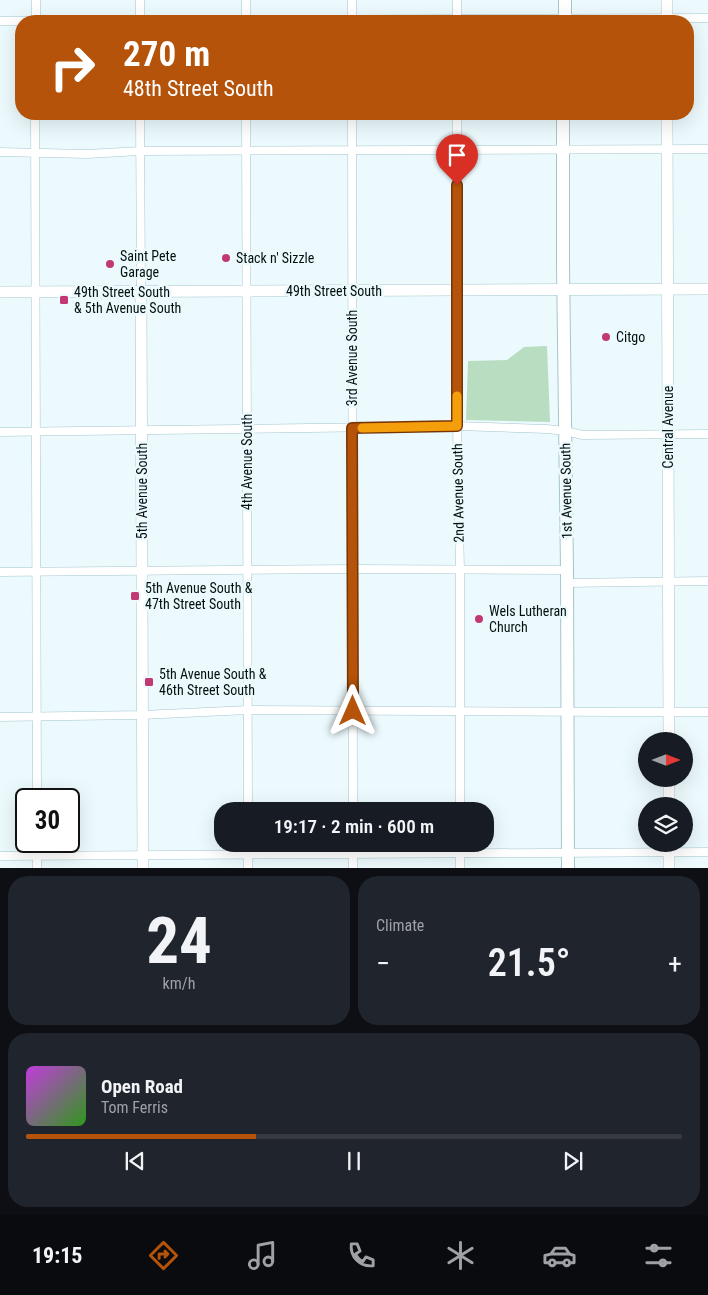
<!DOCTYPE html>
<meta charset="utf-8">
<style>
body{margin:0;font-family:"Roboto Condensed",sans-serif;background:#20242c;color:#f1f3f6;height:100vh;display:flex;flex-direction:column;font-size:19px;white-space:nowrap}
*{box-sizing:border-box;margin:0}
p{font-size:16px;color:#9ea1a6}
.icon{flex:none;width:28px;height:28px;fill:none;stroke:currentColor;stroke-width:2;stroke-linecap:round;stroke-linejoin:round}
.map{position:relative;height:868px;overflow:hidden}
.side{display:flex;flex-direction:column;gap:8px;padding:8px;background:#0d0f14;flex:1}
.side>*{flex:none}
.guide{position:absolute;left:15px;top:15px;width:679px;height:105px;border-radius:20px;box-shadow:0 5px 20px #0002;background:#b45309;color:#fff;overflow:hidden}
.needle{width:32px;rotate:90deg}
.tools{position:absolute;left:638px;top:732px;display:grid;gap:10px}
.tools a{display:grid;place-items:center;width:55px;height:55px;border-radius:50%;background:#171b24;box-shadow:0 5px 20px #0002;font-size:25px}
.speed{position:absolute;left:15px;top:788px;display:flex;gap:10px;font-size:25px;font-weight:700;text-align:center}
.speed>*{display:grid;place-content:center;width:65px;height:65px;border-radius:50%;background:#171b24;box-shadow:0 5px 20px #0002;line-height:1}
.speed .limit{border:2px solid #111;border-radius:8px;background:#fff;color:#111}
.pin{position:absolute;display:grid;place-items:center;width:42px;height:42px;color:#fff;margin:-51px -21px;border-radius:50% 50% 50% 0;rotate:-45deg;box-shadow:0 0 5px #0007}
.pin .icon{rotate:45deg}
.me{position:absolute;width:55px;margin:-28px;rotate:0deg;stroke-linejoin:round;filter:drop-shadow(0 0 4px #0008)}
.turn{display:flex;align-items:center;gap:18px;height:105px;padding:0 25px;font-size:22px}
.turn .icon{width:65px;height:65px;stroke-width:2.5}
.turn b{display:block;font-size:35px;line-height:42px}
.big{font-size:38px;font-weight:600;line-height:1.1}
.side .widget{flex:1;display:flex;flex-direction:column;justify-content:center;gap:8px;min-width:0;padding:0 18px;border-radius:20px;background:#20242c}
.side .dial{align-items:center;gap:0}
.dial b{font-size:65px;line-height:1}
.song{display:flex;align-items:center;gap:15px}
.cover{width:60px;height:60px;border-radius:8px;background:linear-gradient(135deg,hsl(290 70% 55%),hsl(110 70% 35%))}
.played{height:5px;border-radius:2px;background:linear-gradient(90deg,#b45309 35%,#363941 35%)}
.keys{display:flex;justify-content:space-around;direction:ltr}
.heat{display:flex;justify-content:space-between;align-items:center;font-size:28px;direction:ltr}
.side .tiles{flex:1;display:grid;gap:8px;grid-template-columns:1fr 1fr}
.widget:last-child{grid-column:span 2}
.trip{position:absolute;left:214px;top:802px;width:280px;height:50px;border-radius:20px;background:#171b24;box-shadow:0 5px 20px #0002;font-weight:600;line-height:50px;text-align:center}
.tabs{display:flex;height:80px;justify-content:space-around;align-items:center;background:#090b0e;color:#9ea1a6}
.tabs .icon{width:35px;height:35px}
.tabs .current{color:#b45309}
.tabs b{font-size:22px;color:#f1f3f6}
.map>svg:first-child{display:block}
.green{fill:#b8ddc1}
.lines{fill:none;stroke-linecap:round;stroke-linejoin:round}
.street-casing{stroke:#a3c6cd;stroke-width:9}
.secondary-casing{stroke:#a3c6cd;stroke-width:12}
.primary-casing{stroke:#a3c6cd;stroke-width:14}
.street{stroke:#fff;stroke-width:8}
.secondary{stroke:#fff;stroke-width:11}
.primary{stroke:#fff;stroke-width:12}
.route-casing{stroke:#753606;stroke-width:12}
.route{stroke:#b45309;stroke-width:9}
.slow{stroke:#f59e0b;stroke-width:9}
.poi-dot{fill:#c13873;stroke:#ecfafd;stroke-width:2}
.labels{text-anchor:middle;stroke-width:5;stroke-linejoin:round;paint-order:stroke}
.poi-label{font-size:14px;fill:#041012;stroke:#ecfafd;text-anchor:start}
.street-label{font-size:14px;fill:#041012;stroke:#ecfafd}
</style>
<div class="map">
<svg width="708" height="868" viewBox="0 0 708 868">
<rect width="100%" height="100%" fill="#ecfafd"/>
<!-- green -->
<path class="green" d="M 547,346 L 550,422 L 466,420 L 468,361 L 507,360 L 524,347 Z"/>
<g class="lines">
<defs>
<g id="street">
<path d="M 36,0 L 36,21"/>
<path d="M 140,0 L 140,21"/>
<path d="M 246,0 L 246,21"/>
<path d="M 352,0 L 352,21"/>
<path d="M 457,0 L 457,21"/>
<path d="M 0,21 L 708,18"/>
<path d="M 35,114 L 37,799"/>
<path d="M 140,114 L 141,292"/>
<path d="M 246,114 L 248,811"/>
<path d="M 352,114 L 353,811"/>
<path d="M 457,114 L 457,426 L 460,570 L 460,811"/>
<path d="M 0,152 L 87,154 L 140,151 L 708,149"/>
<path d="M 0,432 L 457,426 L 547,429 L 565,431 L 583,435 L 708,434"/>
<path d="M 0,572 L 352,569 L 567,570"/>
<path d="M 567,583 L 708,581"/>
<path d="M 0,717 L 142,715 L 248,710 L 619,712 L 708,712"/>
<path d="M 37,841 L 37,868"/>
<path d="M 248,844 L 248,868"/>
<path d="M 353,844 L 353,868"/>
<path d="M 460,844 L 460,868"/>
<path d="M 0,856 L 708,852"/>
</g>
<g id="secondary">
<path d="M 667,0 L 667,21"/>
<path d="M 667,114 L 669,741"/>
<path d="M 0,292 L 708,289"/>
<path d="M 141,292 L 143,868"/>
<path d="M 669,779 L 669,806"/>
<path d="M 669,844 L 669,868"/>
</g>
<g id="primary">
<path d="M 565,21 L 565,0"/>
<path d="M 563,114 L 563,265 L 567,570 L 568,868"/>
</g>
</defs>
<!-- street casing -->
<use href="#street" class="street-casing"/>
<!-- secondary casing -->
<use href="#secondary" class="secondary-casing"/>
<!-- primary casing -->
<use href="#primary" class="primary-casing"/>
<!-- street -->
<use href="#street" class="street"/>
<!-- secondary -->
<use href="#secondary" class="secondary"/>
<!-- primary -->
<use href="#primary" class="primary"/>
</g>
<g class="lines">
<defs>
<path id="route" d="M 353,711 L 352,428 L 457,426 L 457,185"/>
</defs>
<!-- route casing -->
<use href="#route" class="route-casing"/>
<!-- route -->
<use href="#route" class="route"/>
<!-- slow -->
<path class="slow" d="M 362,428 L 457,426 L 457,396"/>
</g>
<!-- markers -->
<g class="poi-dot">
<circle cx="226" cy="258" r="5"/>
<circle cx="110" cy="264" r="5"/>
<rect x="59" y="295" width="10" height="10" rx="2.5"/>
<circle cx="606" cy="337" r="5"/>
<rect x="130" y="591" width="10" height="10" rx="2.5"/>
<circle cx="479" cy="619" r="5"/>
<rect x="144" y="677" width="10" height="10" rx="2.5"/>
</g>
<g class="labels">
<!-- poi labels -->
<g class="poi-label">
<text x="120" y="261">Saint Pete<tspan x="120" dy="16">Garage</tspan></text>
<text x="236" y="263">Stack n' Sizzle</text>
<text x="74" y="297">49th Street South<tspan x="74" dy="16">&amp; 5th Avenue South</tspan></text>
<text x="616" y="342">Citgo</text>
<text x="145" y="593">5th Avenue South &amp;<tspan x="145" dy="16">47th Street South</tspan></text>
<text x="489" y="616">Wels Lutheran<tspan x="489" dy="16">Church</tspan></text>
<text x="159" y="679">5th Avenue South &amp;<tspan x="159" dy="16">46th Street South</tspan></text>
</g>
<!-- street labels -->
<g class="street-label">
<text x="334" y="296">49th Street South</text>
<text transform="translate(352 358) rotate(-90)" y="5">3rd Avenue South</text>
<text transform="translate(668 427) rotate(-90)" y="5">Central Avenue</text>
<text transform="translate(247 462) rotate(-90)" y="5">4th Avenue South</text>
<text transform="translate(142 491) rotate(-90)" y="5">5th Avenue South</text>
<text transform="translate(566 491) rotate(-91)" y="5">1st Avenue South</text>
<text transform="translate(458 493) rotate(-91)" y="5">2nd Avenue South</text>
</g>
</g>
</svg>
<div class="tools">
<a><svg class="needle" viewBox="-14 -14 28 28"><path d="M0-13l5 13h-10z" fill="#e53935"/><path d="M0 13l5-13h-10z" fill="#9ea1a6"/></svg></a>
<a><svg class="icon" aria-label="layers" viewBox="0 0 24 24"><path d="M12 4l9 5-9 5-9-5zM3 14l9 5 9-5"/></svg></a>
</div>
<div class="speed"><div class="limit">30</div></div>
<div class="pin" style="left:457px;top:185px;background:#d93025"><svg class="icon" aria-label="arrive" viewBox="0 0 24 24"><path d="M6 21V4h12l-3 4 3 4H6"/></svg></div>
<svg class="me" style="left:353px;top:711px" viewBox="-20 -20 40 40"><path d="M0-17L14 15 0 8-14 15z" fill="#b45309" stroke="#fff" stroke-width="4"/></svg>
<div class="trip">19:17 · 2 min · 600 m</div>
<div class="guide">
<div class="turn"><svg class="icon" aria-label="right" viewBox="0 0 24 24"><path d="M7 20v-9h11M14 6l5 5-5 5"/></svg><div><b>270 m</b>48th Street South</div></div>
</div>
</div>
<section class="side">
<div class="tiles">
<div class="widget dial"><b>24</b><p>km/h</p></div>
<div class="widget"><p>Climate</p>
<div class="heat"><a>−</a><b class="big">21.5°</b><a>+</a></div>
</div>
<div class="widget">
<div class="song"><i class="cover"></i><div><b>Open Road</b><p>Tom Ferris</p></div></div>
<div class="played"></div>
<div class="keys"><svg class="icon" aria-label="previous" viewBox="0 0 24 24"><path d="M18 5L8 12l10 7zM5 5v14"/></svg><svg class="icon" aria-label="pause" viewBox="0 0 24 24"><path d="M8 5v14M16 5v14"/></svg><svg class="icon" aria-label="next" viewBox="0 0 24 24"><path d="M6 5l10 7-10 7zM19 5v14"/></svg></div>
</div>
</div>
</section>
<nav class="tabs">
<b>19:15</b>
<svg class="icon current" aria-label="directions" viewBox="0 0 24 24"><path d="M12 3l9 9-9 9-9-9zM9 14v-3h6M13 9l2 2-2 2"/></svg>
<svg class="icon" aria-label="music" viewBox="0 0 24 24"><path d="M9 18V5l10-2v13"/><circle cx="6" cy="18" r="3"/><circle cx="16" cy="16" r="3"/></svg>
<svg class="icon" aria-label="phone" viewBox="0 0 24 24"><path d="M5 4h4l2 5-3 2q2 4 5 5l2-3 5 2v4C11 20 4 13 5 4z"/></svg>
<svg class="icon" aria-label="climate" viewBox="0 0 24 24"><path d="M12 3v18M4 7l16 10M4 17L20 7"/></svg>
<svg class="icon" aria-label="car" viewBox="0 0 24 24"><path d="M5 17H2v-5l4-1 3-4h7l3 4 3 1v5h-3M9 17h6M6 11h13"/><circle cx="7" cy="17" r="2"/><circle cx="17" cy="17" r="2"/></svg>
<svg class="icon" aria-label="filters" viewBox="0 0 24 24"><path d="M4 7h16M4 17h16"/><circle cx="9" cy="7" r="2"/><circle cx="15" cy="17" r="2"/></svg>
</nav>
